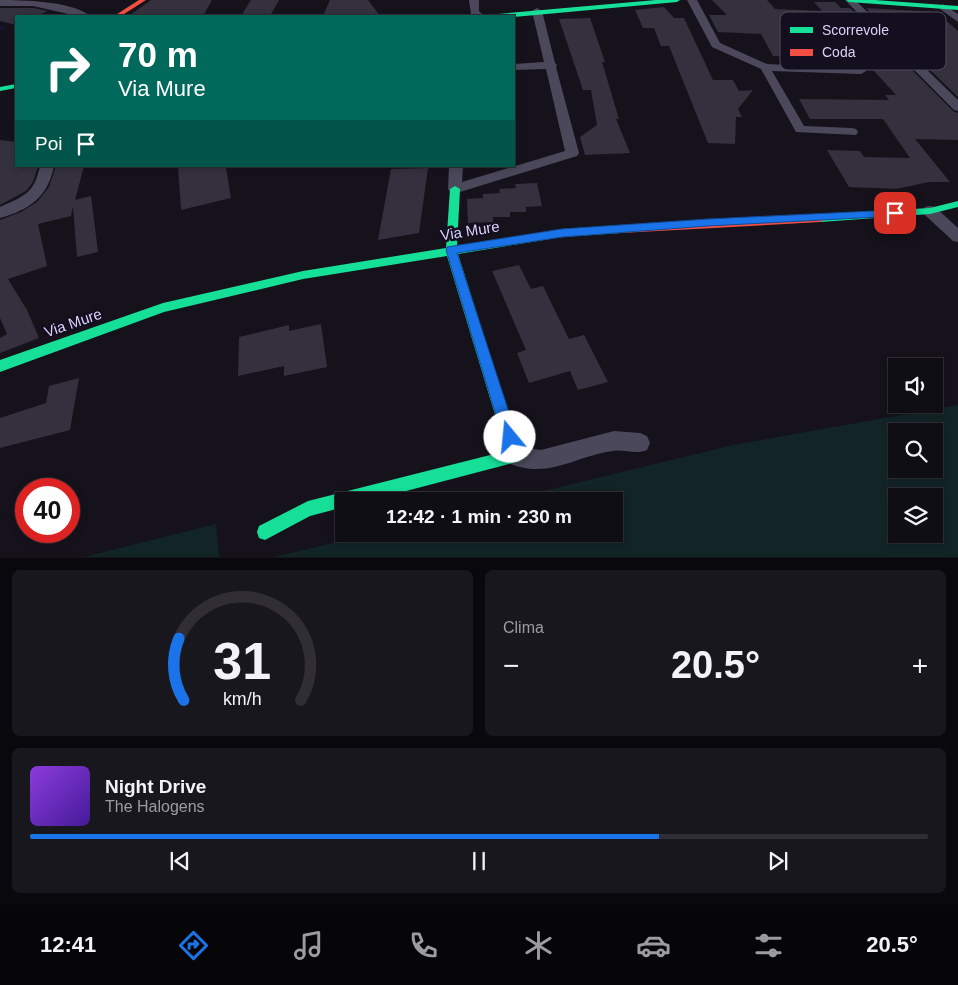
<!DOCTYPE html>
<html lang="it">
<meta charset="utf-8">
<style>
body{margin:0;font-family:Helvetica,sans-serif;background:#19171e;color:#f1f3f6;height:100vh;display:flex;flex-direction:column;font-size:19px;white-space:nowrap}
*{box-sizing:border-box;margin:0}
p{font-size:16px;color:#9c9ca0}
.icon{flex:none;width:28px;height:28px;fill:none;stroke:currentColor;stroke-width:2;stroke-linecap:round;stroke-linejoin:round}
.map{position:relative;height:558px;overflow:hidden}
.sheet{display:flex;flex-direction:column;gap:12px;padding:12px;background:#09080c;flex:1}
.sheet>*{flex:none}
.top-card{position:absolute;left:15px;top:15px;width:500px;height:152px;border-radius:0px;box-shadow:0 2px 8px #0003,0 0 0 1px #302e34;background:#00695c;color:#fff;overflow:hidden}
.tools{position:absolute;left:888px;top:358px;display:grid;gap:10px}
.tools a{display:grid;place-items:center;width:55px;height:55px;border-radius:0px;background:#100e15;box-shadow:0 2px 8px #0003,0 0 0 1px #302e34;font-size:25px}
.speed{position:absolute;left:15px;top:478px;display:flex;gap:10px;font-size:25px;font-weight:700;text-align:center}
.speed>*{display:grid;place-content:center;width:65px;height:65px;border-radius:50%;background:#100e15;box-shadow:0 2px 8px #0003,0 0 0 1px #302e34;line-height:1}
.speed .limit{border:8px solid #d22;background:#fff;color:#111}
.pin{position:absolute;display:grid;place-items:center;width:42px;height:42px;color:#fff;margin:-21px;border-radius:10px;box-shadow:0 2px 8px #0006}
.me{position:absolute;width:55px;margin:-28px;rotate:343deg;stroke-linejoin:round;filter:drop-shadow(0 0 4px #0008)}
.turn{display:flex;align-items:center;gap:18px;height:105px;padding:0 20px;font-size:22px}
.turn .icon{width:65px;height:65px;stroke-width:2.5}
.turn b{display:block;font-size:35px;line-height:42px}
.then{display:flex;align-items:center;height:48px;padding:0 20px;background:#0003;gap:10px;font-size:19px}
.big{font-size:38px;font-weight:800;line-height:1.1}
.sheet .tile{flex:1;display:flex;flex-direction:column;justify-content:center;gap:8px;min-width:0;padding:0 18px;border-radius:8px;background:#19171e}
.sheet .dial{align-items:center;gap:0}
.dial svg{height:130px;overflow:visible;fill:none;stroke:#302e34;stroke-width:7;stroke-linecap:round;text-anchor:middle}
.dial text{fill:#f1f3f6;stroke:none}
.song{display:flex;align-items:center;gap:15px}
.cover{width:60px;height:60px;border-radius:8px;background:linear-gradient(135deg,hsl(270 70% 55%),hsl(260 70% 35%))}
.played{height:5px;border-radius:2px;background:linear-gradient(90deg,#1a73e8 70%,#302e34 70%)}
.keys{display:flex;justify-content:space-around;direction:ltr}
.heat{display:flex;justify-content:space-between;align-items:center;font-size:28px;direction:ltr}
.sheet .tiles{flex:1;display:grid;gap:12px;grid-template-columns:1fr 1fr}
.tile:last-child{grid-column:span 2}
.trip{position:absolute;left:335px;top:492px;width:288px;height:50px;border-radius:0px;background:#100e15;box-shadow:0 2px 8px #0003,0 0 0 1px #302e34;font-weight:800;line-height:50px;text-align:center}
.tab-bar{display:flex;height:80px;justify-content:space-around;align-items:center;background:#060608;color:#9c9ca0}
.tab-bar .icon{width:35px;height:35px}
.tab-bar .current{color:#1a73e8}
.tab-bar b{font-size:22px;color:#f1f3f6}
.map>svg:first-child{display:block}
.green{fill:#132426;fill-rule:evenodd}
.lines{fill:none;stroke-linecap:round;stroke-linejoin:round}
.stream{fill:#0f1936;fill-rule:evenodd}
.building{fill:#34303e}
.street{fill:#4b485b;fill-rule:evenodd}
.fast{fill:#16e098;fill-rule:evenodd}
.jam{fill:#f24e42;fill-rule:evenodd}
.route{fill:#1a73e8;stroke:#114b97}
.labels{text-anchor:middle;stroke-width:5;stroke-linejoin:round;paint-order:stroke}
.street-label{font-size:15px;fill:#dad2fa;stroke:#130f1f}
.key{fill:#130f1f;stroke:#4f4a61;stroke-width:1}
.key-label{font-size:14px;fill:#dad2fa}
</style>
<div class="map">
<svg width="958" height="558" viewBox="0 0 958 558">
<rect width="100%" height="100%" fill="#15121c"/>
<!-- green -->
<g class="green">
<path d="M 958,405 L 958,557 L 274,557 L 371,534 L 614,534 L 614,501 L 503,501 L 733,445 ZM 896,431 L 934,431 L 934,469 L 896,469 ZM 896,496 L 934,496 L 934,534 L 896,534 Z"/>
<path d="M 216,524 L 219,557 L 83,557 L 84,557 Z"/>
</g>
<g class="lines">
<!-- stream -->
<path class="stream" d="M 2,27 L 5,28 L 0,31 L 0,28 Z"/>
</g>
<!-- building -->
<g class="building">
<path d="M 151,0 L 212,0 L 203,16 L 129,16 Z"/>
<path d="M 251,0 L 279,0 L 270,16 L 241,16 Z"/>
<path d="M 330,0 L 368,0 L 380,16 L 323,16 Z"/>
<path d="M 712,0 L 767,0 L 775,9 L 822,11 L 814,2 L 835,2 L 841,8 L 850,8 L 953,111 L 958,113 L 958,140 L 915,139 L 950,182 L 929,182 L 896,189 L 849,187 L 827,150 L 860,151 L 864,157 L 910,158 L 883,119 L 810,119 L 799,99 L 889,100 L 885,95 L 896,95 L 865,61 L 773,56 L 761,34 L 718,32 L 709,15 L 727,15 Z"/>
<path d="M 664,7 L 674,18 L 684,18 L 713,80 L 733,80 L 739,91 L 753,90 L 738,109 L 742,117 L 736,117 L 735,144 L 708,143 L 669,46 L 661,46 L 654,28 L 643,28 L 635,10 Z"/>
<path d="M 0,8 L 33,8 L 48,11 L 36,16 L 16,16 L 16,25 L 0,21 Z"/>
<path d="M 866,8 L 936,12 L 958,31 L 958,97 Z"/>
<path d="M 590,18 L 605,62 L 602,62 L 619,119 L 616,119 L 630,153 L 585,155 L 580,137 L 597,125 L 591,90 L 583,90 L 559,19 Z"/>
<path d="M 0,140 L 16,142 L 16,166 L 38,166 L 33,182 L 26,191 L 0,205 Z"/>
<path d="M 56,166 L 84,166 L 75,200 L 91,196 L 98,252 L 77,257 L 73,206 L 71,216 L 38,224 L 47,266 L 8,279 L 27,310 L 39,338 L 0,353 L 0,338 L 7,334 L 0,318 L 0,220 L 21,212 L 37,202 L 49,187 Z"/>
<path d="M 178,166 L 226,168 L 231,198 L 181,210 Z"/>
<path d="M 428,168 L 419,233 L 378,240 L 391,169 Z"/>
<path d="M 537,183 L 542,206 L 526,207 L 526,212 L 510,212 L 510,217 L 493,217 L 493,222 L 468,223 L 467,199 L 483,198 L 483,194 L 500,193 L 499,189 L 516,188 L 515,184 Z"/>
<path d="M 519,265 L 531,289 L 543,286 L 569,339 L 584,335 L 608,382 L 578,390 L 570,371 L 529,383 L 517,353 L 526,350 L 492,271 Z"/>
<path d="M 321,324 L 327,367 L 284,376 L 284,366 L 238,376 L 239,337 L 289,325 L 289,331 Z"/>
<path d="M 79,378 L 70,430 L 0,448 L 0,418 L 46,403 L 49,386 Z"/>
</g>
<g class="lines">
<!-- street -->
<g class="street">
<path d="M 0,0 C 22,0 73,1 90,16 L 77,16 L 33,6 L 0,6 Z"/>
<path d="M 469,0 L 479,0 L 479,11 L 484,16 L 473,16 L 471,14 Z"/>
<path d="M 687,0 L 697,0 L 720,43 L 767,64 L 865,69 L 866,71 L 861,74 L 772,71 L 804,126 L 852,128 L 856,129 L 858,132 L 856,135 L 796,132 L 761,69 L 712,47 Z"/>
<path d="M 845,0 L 855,0 L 958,100 L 958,111 L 954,110 Z"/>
<path d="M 943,4 L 958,14 L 958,22 L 940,9 L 938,7 Z"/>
<path d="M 537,8 L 542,11 L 555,63 L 557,65 L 556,67 L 579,153 L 577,156 L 460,192 L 450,192 L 448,189 L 449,166 L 463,166 L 462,182 L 565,151 L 546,69 L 514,70 L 514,64 L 544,62 L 532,11 Z"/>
<path d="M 40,166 L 54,166 C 48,197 29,210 0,218 L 0,207 C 24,196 34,194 40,166 Z"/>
<path d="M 930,206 L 935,207 L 958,228 L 958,242 L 953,241 L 925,215 L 923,211 L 925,207 Z"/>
<path d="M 614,431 L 640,433 L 647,436 L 650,443 L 647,450 C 636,455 625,449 613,451 C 575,456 548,480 508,463 L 505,456 L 508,449 L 515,446 L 541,450 Z"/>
</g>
<!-- fast -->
<g class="fast">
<path d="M 656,0 L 680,0 L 677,2 L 514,17 L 495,16 L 498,14 Z"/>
<path d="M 846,0 L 875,0 L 958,6 L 958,10 L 849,2 Z"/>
<path d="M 16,84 L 16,88 L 0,91 L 0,87 Z"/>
<path d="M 455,186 L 460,189 L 457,246 L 562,229 L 621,225 L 626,229 L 621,233 L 562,237 L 458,254 L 522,456 L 520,461 L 368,501 L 344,501 L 344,507 L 310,516 L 265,540 L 259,538 L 257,532 L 259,526 L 308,501 L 506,451 L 447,256 L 303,279 L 164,312 L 0,372 L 0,360 L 163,303 L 303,271 L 446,248 L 450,189 Z"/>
<path d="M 958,201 L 958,207 L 930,214 L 821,222 L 816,218 L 821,214 L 930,208 Z"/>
</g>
<!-- jam -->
<g class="jam">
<path d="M 139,0 L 146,0 L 121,16 L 114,16 Z"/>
<path d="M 821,214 L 826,218 L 821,222 L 621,233 L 616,229 L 621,225 Z"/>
</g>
</g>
<!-- route -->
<path class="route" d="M 895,210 L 898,211 L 898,216 L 708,226 L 562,237 L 457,253 L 517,437 L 515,442 L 510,444 L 504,442 L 446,250 L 447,247 L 562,229 L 708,219 Z"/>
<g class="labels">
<!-- street labels -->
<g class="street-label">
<text transform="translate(470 231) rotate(-9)" y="5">Via Mure</text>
<text transform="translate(73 323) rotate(-19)" y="5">Via Mure</text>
</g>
</g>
<!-- legend -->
<rect x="780" y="12" width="166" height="58" rx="8" class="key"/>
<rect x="790" y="27" width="23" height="6" fill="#16e098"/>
<rect x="790" y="49" width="23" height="7" fill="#f24e42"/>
<g class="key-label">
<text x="822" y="35">Scorrevole</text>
<text x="822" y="57">Coda</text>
</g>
</svg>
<div class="tools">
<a><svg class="icon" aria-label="sound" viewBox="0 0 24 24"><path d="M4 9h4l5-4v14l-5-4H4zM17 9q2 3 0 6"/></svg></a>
<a><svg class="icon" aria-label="search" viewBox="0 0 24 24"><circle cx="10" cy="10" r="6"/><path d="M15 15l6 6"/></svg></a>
<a><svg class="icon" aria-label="layers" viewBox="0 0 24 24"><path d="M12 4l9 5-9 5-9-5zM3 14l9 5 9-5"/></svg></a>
</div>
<div class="speed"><div class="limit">40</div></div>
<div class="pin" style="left:895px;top:213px;background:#d93025"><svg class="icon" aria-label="arrive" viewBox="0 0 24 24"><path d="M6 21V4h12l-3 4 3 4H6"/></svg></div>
<svg class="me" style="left:510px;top:437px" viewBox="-20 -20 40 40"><circle r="19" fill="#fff"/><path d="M0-13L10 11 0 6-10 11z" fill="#1a73e8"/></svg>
<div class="trip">12:42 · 1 min · 230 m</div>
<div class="top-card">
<div class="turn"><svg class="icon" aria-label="right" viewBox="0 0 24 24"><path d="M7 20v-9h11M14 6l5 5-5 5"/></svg><div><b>70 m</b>Via Mure</div></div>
<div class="then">Poi<svg class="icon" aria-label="arrive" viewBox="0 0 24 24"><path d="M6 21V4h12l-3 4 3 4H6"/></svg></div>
</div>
</div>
<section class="sheet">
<div class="tiles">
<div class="tile dial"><svg viewBox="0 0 100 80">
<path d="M14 69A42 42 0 1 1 86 69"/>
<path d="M14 69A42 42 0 0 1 11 31" stroke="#1a73e8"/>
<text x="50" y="56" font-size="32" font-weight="700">31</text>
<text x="50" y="72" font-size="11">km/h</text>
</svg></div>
<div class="tile"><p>Clima</p>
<div class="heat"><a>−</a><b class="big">20.5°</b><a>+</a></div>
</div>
<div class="tile">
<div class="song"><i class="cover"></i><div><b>Night Drive</b><p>The Halogens</p></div></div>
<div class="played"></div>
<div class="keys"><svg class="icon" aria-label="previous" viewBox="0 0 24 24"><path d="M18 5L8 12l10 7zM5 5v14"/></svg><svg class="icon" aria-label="pause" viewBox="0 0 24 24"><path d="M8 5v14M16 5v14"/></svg><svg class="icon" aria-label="next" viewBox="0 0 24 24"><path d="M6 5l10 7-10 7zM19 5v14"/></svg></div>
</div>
</div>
</section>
<nav class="tab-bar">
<b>12:41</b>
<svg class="icon current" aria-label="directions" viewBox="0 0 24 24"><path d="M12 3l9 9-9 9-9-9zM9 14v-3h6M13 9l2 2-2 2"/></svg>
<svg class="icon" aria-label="music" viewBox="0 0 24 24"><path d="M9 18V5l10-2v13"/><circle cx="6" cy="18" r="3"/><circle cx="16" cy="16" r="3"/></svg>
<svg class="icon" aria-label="phone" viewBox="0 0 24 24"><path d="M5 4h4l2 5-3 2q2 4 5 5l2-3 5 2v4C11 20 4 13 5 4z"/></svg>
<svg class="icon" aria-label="climate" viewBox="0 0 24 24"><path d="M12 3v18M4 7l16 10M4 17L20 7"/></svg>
<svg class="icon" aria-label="car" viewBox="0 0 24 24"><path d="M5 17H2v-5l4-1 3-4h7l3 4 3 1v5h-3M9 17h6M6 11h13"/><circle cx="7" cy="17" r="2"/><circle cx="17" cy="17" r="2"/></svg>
<svg class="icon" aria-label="filters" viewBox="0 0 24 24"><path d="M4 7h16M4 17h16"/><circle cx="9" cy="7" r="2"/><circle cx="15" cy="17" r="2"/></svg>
<b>20.5°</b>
</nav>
